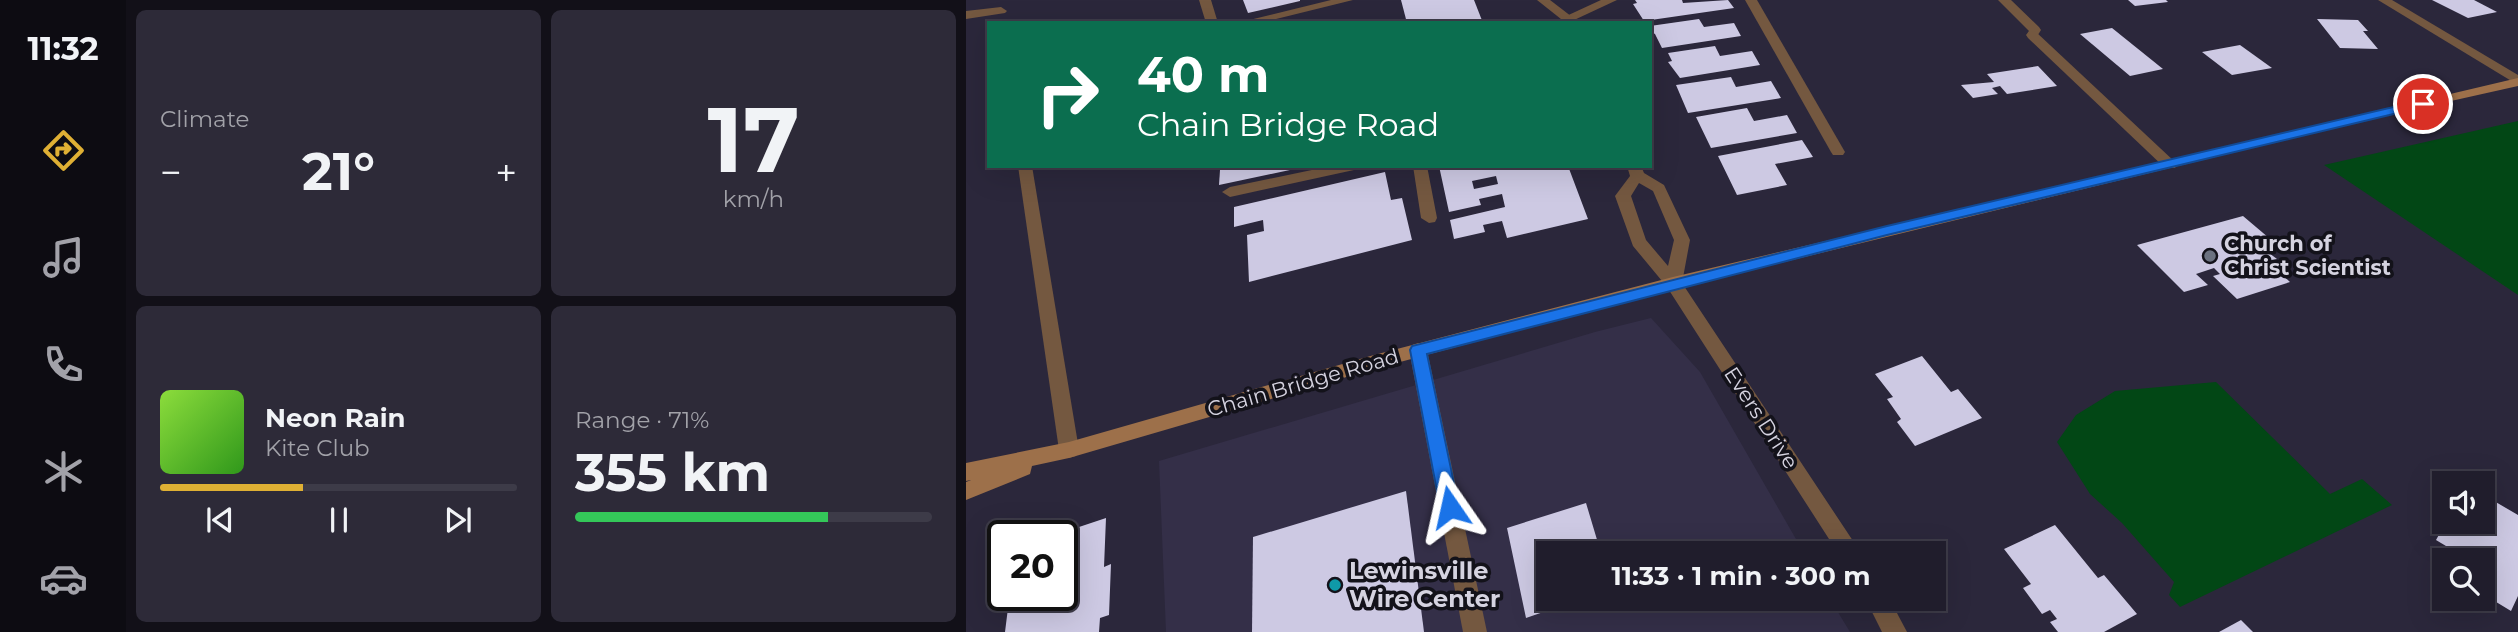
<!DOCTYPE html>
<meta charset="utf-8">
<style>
body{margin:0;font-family:Montserrat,sans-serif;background:#2d2a38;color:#f1f3f6;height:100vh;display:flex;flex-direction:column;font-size:26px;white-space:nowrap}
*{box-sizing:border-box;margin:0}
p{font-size:23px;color:#a2a2a9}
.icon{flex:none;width:38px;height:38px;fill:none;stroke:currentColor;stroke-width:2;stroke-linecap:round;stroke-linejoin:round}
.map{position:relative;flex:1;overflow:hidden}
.sheet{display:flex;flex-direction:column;gap:10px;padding:10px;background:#121018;width:840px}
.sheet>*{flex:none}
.banner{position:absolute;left:21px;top:21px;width:665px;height:147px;border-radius:0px;box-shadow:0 7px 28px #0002,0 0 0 2px #3d3b48;background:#0b6e4f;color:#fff;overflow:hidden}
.controls{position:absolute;left:1466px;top:471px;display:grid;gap:14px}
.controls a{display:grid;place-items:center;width:63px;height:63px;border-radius:0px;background:#201d2c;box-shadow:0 7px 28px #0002,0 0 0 2px #3d3b48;font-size:35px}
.speed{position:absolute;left:21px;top:520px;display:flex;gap:14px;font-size:35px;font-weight:700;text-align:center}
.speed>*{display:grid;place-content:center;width:91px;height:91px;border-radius:50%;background:#201d2c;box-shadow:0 7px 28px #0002,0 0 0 2px #3d3b48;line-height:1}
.speed .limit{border:4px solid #111;border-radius:10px;background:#fff;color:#111}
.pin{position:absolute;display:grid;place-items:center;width:60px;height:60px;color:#fff;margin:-30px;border:4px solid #fff;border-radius:50%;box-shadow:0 2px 7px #0007}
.me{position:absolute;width:77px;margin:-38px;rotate:349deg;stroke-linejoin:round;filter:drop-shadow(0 0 5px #0008)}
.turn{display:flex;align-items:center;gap:24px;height:147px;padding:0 35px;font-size:32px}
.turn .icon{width:91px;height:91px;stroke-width:2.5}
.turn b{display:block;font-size:49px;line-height:60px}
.big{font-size:52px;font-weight:700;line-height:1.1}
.sheet .widget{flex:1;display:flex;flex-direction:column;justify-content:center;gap:10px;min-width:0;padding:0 24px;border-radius:10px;background:#2d2a38}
.sheet .dial{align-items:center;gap:0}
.dial b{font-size:91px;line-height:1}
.song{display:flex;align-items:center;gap:21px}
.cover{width:84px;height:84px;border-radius:10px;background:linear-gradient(135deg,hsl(90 70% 55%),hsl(110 70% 35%))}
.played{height:7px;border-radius:4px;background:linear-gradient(90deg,#dfb034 40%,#3d3b48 40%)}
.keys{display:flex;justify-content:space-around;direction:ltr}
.heat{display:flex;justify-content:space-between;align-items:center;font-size:38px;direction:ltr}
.charge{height:10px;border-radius:5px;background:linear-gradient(90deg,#34c759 71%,#3d3b48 0)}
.sheet .tiles{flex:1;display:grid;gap:10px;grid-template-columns:repeat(2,1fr)}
.trip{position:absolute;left:570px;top:541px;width:410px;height:70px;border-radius:0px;background:#201d2c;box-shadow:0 7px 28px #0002,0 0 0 2px #3d3b48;font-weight:700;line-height:70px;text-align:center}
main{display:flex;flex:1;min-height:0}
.tab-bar{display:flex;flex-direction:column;width:126px;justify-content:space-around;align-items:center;background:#0d0c12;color:#a2a2a9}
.tab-bar .icon{width:49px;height:49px}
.tab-bar .active{color:#dfb034}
.tab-bar b{font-size:32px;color:#f1f3f6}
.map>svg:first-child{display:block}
.built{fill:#342f48}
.green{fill:#024715}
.building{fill:#cdc9e3;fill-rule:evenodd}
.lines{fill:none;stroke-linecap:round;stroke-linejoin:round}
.service{fill:#745840;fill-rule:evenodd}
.minor{fill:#745840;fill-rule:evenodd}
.secondary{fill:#9d704a;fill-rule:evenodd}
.route{fill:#1a73e8;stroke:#114b97;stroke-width:2}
.worship-dot{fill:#6b7280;stroke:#13121a;stroke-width:2.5}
.culture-dot{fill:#0f9aa8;stroke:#13121a;stroke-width:2.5}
.labels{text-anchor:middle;stroke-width:7;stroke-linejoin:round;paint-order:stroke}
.poi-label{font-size:21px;font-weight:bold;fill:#d5d3e0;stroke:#13121a;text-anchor:start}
.street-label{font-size:21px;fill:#d5d3e0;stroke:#13121a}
.near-poi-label{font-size:24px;font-weight:bold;fill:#d5d3e0;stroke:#13121a;text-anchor:start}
</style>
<main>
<nav class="tab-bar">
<b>11:32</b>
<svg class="icon active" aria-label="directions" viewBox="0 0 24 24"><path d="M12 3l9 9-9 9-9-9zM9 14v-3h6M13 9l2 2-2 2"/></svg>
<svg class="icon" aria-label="music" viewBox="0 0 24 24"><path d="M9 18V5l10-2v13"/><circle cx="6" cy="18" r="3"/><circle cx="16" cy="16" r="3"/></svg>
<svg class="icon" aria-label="phone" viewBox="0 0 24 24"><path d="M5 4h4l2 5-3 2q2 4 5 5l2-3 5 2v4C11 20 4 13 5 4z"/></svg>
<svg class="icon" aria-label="climate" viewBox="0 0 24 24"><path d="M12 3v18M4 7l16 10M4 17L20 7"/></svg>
<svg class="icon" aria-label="car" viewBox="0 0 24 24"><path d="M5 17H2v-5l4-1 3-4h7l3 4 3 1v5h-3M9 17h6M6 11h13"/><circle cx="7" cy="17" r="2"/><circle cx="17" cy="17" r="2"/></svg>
</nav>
<section class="sheet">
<div class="tiles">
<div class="widget"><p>Climate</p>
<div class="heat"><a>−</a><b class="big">21°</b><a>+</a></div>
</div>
<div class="widget dial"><b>17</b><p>km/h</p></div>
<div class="widget">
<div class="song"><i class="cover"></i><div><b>Neon Rain</b><p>Kite Club</p></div></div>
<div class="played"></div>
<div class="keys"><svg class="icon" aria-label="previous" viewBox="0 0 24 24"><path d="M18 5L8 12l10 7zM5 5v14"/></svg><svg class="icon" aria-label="pause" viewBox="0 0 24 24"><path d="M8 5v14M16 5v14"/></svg><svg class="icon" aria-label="next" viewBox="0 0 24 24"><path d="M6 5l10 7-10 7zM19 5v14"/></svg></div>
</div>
<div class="widget"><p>Range · 71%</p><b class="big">355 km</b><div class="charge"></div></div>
</div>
</section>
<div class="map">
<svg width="1552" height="632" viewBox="0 0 1552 632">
<rect width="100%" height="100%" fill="#2b273b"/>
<!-- built -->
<path class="built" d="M 685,318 L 734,372 L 838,553 L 583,553 L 583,598 L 864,599 L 884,632 L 200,632 L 193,461 L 629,332 Z"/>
<!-- green -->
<g class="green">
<path d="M 1552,121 L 1552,295 L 1358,165 Z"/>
<path d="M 1250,382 L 1364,494 L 1396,479 L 1426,505 L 1214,607 L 1203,595 L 1208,582 L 1156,523 L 1124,494 L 1091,442 L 1110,415 L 1149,391 Z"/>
</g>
<!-- building -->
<g class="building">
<path d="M 277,0 L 334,0 L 334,1 L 282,13 Z"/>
<path d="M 435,0 L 508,0 L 517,23 L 441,23 Z"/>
<path d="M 669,0 L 716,0 L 717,3 L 762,0 L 768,8 L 678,21 L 667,4 L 671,3 Z"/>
<path d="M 1162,0 L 1200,0 L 1202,2 L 1169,6 Z"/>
<path d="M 1466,0 L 1508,0 L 1531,12 L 1502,18 Z"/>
<path d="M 733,19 L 738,27 L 768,23 L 775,36 L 696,48 L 689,34 L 684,31 L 684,26 Z"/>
<path d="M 1351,19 L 1392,20 L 1402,31 L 1397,31 L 1412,49 L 1374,48 Z"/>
<path d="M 1146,28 L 1197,69 L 1164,76 L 1114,34 Z"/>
<path d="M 1274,45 L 1306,68 L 1266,75 L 1236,52 Z"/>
<path d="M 749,46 L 754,56 L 786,51 L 794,65 L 714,78 L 702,62 L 706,61 L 702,53 Z"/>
<path d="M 1072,66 L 1091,86 L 1041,94 L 1034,86 L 1026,88 L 1032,94 L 1007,98 L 995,85 L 1028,82 L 1021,74 Z"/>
<path d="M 765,77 L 770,87 L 805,81 L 815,98 L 722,113 L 710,85 Z"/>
<path d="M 781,108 L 788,121 L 821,115 L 831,133 L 745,148 L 730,117 Z"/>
<path d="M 836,140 L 847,157 L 809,164 L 821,185 L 771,195 L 752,156 Z"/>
<path d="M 268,166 L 338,166 L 338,167 L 253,185 L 254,170 Z"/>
<path d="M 473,166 L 602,166 L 622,219 L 541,238 L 536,221 L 517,225 L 519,232 L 488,239 L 484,220 L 539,207 L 536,194 L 513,199 L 515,205 L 483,212 ZM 530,176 L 532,184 L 508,189 L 506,181 Z"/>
<path d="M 419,172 L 425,200 L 436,198 L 446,240 L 283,282 L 281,235 L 298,231 L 297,220 L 268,227 L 268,207 Z"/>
<path d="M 1277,216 L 1316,249 L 1303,253 L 1311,259 L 1302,262 L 1324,282 L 1271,299 L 1247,276 L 1254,274 L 1248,268 L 1230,274 L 1242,285 L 1218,292 L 1171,245 Z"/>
<path d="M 956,356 L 985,392 L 992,389 L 1016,418 L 949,446 L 931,422 L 935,419 L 921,399 L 927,397 L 909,374 Z"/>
<path d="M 440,491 L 458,632 L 286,632 L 287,537 Z"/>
<path d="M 1528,501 L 1552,515 L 1552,596 L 1545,611 L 1517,594 L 1517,560 L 1498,560 L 1500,558 L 1470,540 L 1480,522 L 1517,522 L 1517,517 L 1519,518 Z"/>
<path d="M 620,503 L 635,553 L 583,553 L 583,598 L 615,599 L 560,618 L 541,528 Z"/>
<path d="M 140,518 L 138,567 L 145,564 L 143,615 L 134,618 L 133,632 L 39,632 L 43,600 L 32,604 L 35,577 L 37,595 L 96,595 L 96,536 L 89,535 Z"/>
<path d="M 1089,525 L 1132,578 L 1138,575 L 1171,614 L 1138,632 L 1092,632 L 1084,622 L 1091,619 L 1084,610 L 1076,614 L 1057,588 L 1065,584 L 1038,549 Z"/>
<path d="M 1275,620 L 1287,632 L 1253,632 Z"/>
</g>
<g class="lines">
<!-- service -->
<g class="service">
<path d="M 365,0 L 387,0 L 294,23 L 271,23 Z"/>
<path d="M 635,0 L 651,0 L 606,21 L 596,18 Z"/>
<path d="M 779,0 L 791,0 L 879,152 L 877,155 L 867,155 L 865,152 Z"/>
<path d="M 1032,0 L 1045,0 L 1073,27 L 1075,30 L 1070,38 L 1062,38 L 1060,35 L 1063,31 Z"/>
<path d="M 35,7 L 41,11 L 39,13 L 0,19 L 0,11 Z"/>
<path d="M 52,166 L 66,166 L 113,450 L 110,456 L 103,458 L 96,456 L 93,450 Z"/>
<path d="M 365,166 L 395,166 L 388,170 L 264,197 L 256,192 L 264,187 Z"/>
<path d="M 447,166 L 461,166 L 471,218 L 469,222 L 463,223 L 455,218 Z"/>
<path d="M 452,343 L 458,345 L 461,350 L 521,632 L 497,632 L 443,350 L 446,345 Z"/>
</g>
<!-- minor -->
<g class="minor">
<path d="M 233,0 L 245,0 L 252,23 L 240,23 Z"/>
<path d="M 571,0 L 584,0 L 614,23 L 600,23 Z"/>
<path d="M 1412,0 L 1426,0 L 1552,75 L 1552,85 Z"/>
<path d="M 1066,31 L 1070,32 L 1209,162 L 1211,165 L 1209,168 L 1199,168 L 1062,38 L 1062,32 Z"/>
<path d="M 661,166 L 675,166 L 678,173 L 698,185 L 724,240 L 716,283 L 895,553 L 872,553 L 701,287 L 667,246 L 649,196 L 664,176 ZM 673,183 L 687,191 L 708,240 L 702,266 L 680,240 L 665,196 Z"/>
<path d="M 899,598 L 923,598 L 941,632 L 916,632 Z"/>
</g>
<!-- secondary -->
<path class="secondary" d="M 1552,78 L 1552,86 L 1409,118 L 707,289 L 408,369 L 103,458 L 66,466 L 64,474 L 0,500 L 0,482 L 5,480 L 0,481 L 0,463 L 103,442 L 408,355 L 707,277 Z"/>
</g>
<!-- route -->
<path class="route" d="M 1457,100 L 1463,104 L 1461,106 L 921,235 L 461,354 L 493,507 L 490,513 L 484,515 L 477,513 L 474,507 L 444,350 L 446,346 L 921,226 Z"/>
<!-- markers -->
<circle class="worship-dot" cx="1244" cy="256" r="7"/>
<circle class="culture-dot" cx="369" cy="585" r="7"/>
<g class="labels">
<!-- poi labels -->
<g class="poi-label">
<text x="1258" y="251">Church of<tspan x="1258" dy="24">Christ Scientist</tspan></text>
</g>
<!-- street labels -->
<g class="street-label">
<text transform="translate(337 383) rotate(-16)" y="7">Chain Bridge Road</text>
<text transform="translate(795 418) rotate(57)" y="7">Evers Drive</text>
</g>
<!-- near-poi labels -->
<g class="near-poi-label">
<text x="383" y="579">Lewinsville<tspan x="383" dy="28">Wire Center</tspan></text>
</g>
</g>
</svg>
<div class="controls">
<a><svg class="icon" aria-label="sound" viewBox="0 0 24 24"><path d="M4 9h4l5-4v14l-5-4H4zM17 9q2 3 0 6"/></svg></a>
<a><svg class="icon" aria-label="search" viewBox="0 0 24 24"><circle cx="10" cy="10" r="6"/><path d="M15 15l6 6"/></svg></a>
</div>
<div class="speed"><div class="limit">20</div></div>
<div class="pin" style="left:1457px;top:104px;background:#d93025"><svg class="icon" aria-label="arrive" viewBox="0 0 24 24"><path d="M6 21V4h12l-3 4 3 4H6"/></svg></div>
<svg class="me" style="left:484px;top:507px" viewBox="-20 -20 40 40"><path d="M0-17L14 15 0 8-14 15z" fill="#1a73e8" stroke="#fff" stroke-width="4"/></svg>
<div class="trip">11:33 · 1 min · 300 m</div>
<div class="banner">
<div class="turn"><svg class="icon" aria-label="right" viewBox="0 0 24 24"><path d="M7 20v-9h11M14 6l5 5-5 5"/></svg><div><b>40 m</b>Chain Bridge Road</div></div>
</div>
</div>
</main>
